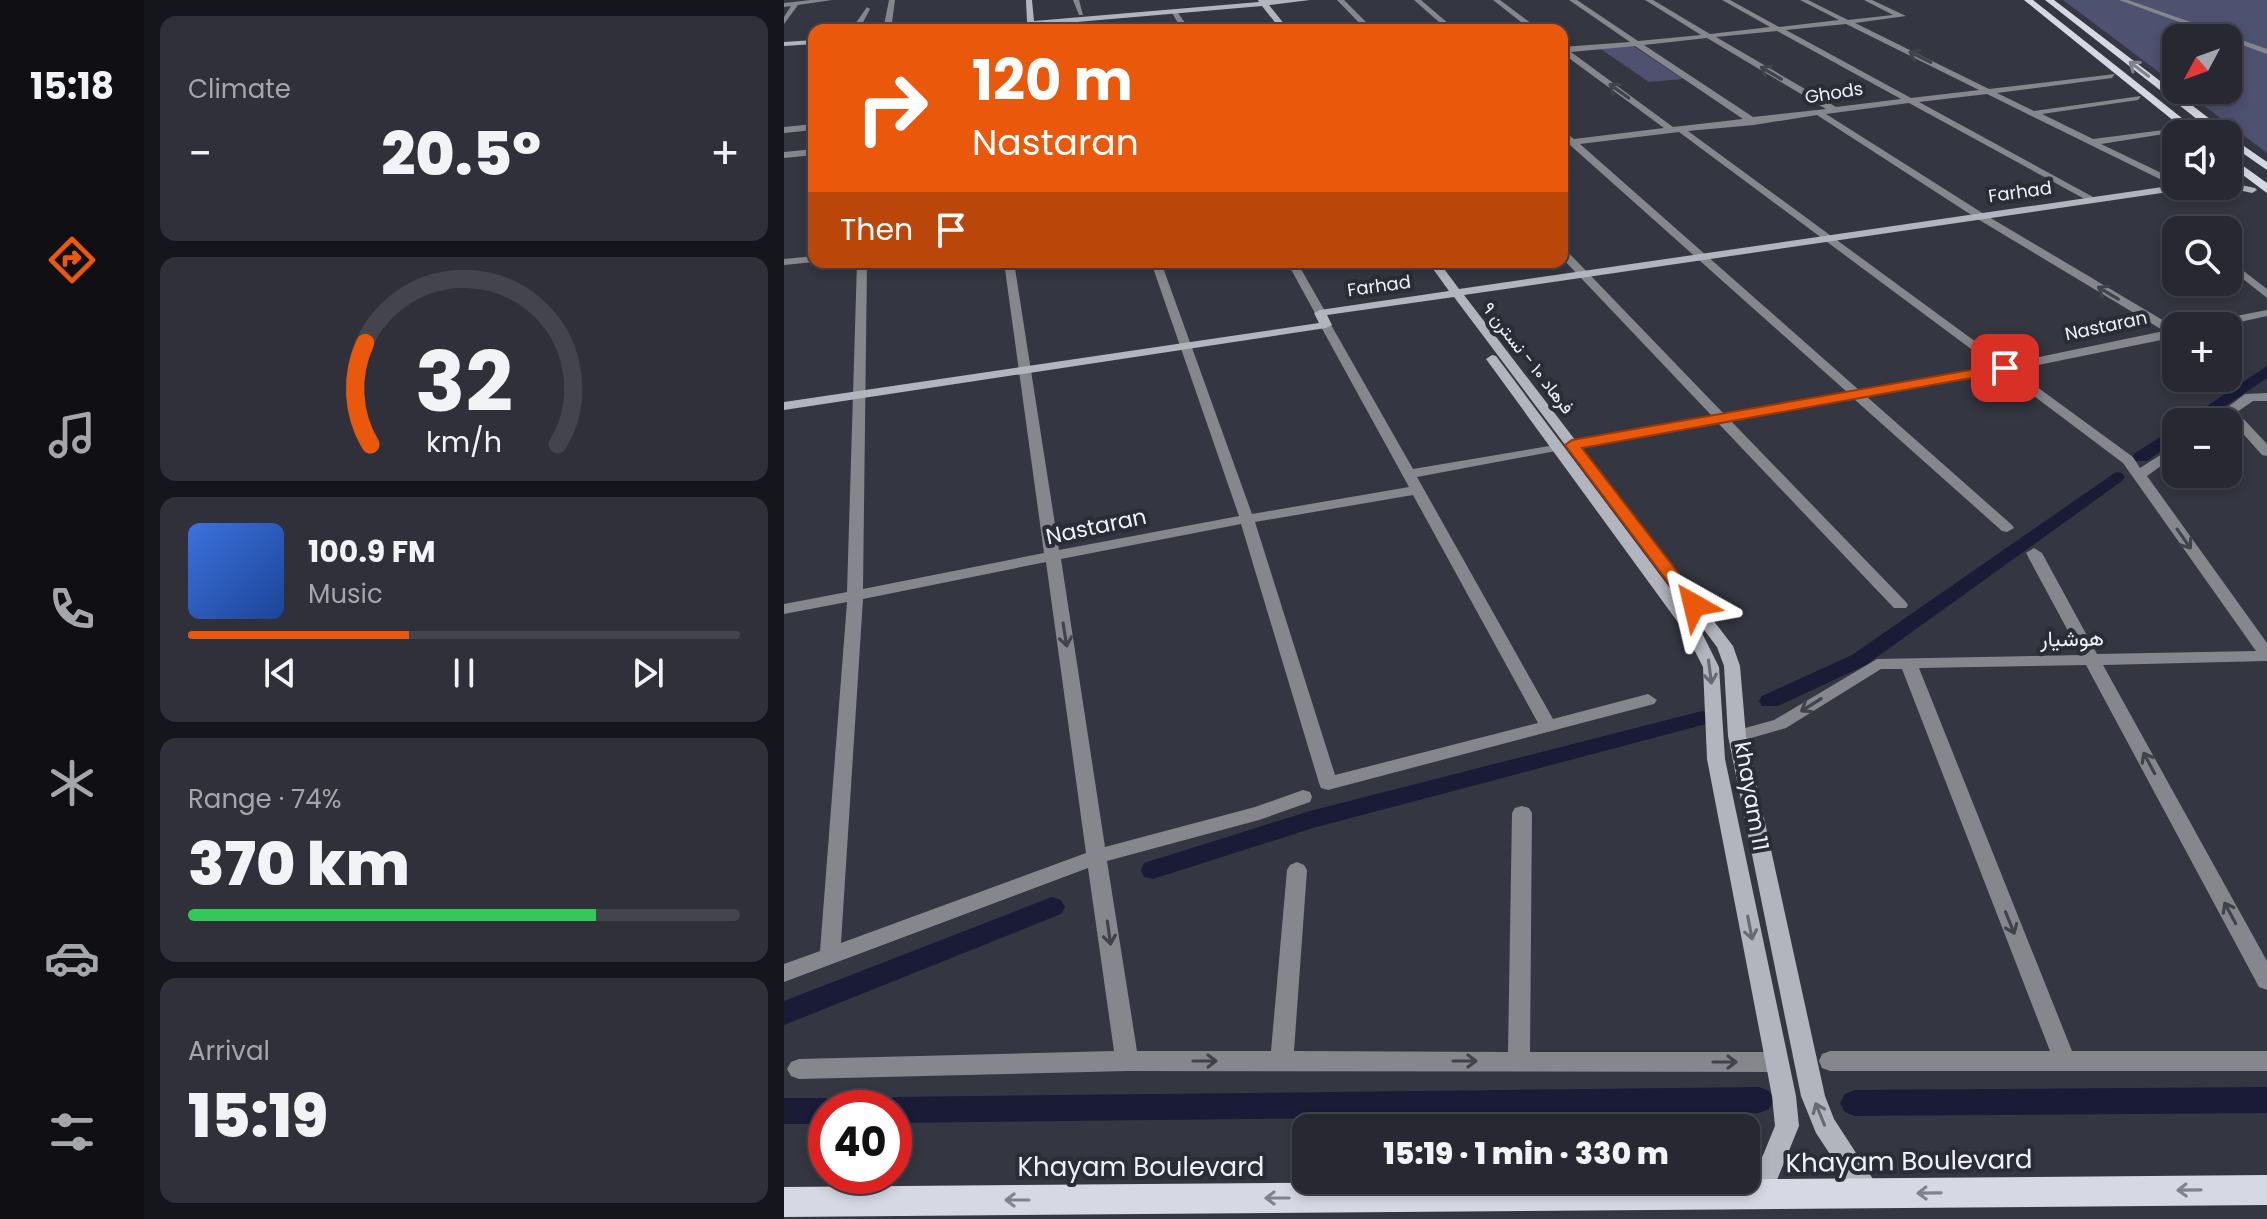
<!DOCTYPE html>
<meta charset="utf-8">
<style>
body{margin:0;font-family:Poppins,Vazirmatn,sans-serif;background:#2f3039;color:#f1f3f6;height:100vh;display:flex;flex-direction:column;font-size:30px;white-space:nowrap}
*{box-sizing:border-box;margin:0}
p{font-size:26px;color:#a4a6ab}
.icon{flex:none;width:44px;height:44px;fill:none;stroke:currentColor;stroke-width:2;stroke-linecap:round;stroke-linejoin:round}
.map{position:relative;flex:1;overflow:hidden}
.details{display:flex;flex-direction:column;gap:16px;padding:16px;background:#15161b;width:640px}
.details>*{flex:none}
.top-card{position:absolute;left:24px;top:24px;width:760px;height:244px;border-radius:16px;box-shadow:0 4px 12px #0003,0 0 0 2px #43444d;background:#ea580c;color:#fff;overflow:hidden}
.needle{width:52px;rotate:229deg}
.buttons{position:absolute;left:1378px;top:24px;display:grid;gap:16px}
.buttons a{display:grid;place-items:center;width:80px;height:80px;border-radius:16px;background:#272831;box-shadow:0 4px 12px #0003,0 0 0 2px #43444d;font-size:40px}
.speed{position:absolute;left:24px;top:1090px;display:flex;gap:16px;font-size:40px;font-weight:700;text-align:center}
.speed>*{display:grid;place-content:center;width:104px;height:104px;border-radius:50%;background:#272831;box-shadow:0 4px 12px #0003,0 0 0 2px #43444d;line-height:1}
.speed .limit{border:12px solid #d22;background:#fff;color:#111}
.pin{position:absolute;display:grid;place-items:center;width:68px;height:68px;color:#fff;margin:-34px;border-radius:16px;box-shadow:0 4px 12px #0006}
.me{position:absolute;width:88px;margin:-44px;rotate:323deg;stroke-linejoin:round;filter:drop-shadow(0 0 6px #0008)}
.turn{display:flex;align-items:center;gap:28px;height:168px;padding:0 32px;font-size:36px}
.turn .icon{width:104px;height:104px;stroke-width:2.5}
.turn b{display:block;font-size:56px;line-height:68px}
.then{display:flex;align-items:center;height:76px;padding:0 32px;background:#0003;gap:16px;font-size:30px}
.big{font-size:60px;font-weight:800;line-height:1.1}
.details .tile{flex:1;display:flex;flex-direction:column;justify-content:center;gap:12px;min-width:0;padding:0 28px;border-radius:16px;background:#2f3039}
.details .dial{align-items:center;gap:0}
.dial svg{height:208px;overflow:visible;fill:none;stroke:#43444d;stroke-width:7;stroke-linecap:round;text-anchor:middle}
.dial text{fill:#f1f3f6;stroke:none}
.song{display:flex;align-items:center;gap:24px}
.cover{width:96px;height:96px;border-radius:12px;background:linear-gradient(135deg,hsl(220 70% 55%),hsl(220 70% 35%))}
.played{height:8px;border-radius:4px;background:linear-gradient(90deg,#ea580c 40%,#43444d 40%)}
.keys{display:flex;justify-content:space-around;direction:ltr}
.heat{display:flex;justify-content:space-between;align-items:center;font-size:44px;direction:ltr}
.charge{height:12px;border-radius:6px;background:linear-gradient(90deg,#34c759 74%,#43444d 0)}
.trip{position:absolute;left:508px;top:1114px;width:468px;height:80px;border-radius:16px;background:#272831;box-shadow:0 4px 12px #0003,0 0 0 2px #43444d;font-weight:800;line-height:80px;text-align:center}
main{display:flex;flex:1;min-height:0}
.tab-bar{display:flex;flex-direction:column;width:144px;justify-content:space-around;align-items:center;background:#101014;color:#a4a6ab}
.tab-bar .icon{width:56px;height:56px}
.tab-bar .selected{color:#ea580c}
.tab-bar b{font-size:36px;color:#f1f3f6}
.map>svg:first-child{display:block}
.green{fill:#4e516f}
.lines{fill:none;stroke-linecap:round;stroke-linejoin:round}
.canal{fill:#191b37;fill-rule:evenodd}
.street{fill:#86878d;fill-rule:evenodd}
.secondary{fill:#b3b5be;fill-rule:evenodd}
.primary{fill:#d6d8e4;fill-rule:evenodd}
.oneway{stroke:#41434c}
.oneway2{stroke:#80828d}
.oneway3{stroke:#686a73}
.route{fill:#ea580c;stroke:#983908;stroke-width:2}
.labels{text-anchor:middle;stroke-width:8;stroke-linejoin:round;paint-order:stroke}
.far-street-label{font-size:18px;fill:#eff0f8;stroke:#2a2c36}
.street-label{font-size:22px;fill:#eff0f8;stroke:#2a2c36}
.near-street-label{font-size:26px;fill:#eff0f8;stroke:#2a2c36}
</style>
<main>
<nav class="tab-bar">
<b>15:18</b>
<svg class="icon selected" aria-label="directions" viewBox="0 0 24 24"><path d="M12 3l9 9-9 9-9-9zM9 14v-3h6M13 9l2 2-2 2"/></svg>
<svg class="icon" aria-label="music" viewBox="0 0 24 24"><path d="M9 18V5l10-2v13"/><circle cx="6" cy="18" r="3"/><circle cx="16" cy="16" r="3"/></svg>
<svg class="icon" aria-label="phone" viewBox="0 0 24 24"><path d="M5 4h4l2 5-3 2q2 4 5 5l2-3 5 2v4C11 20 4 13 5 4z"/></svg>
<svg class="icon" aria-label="climate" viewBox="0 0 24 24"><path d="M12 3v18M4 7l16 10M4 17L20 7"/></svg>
<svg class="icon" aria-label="car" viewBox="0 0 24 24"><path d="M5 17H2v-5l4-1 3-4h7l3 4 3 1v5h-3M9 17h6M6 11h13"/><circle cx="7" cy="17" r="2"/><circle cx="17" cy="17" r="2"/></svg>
<svg class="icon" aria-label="filters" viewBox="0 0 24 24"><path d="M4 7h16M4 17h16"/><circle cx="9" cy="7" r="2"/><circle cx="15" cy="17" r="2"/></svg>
</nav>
<section class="details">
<div class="tile"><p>Climate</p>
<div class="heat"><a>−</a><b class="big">20.5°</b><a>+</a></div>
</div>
<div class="tile dial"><svg viewBox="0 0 100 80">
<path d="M14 69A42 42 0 1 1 86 69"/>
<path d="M14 69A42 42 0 0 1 12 30" stroke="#ea580c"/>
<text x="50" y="56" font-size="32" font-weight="700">32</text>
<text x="50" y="72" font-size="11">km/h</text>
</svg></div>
<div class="tile">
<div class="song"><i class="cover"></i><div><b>100.9 FM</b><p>Music</p></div></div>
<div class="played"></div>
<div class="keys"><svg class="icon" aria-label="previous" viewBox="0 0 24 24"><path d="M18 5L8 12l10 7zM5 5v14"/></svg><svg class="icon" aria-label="pause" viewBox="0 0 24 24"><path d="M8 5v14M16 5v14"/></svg><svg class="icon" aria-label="next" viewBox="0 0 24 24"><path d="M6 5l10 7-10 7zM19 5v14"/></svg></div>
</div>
<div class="tile"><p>Range · 74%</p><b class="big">370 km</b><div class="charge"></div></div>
<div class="tile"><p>Arrival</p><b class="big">15:19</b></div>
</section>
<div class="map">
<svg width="1483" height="1219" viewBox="0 0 1483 1219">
<rect width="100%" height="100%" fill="#343641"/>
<!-- green -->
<g class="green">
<path d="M 1279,0 L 1483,0 L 1483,153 L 1399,90 L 1444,90 L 1444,38 L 1392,38 L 1392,85 Z"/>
<path d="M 848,45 L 899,79 L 865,82 L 815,48 Z"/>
</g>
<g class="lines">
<!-- canal -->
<g class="canal">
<path d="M 1483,366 L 1483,378 L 1418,422 L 1399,422 Z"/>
<path d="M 1392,427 L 1392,440 L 1363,461 L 1351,461 L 1348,457 L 1351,453 Z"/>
<path d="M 1332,472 L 1338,473 L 1341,477 L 1338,481 L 1082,665 L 994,706 L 978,706 L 975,701 L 978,696 L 1068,655 Z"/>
<path d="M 918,711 L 926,713 L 929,718 L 926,723 L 529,828 L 369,879 L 360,877 L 357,870 L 360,863 L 526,811 Z"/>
<path d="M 268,897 L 277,900 L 281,907 L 277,914 L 0,1025 L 0,1001 Z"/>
<path d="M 975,1087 L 985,1091 L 990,1100 L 985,1109 L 975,1113 L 110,1123 L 110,1108 L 96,1108 L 100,1101 L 110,1097 Z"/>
<path d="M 1483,1087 L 1483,1113 L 1071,1116 L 1061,1112 L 1056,1103 L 1061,1094 L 1071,1090 Z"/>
<path d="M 0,1098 L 42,1098 L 52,1102 L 55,1108 L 42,1108 L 42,1124 L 0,1124 Z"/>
</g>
<!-- street -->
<g class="street">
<path d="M 27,0 L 48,0 L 14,5 L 0,24 L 0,17 L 7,6 L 0,7 L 0,3 Z"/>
<path d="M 105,0 L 111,0 L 107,30 L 99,30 Z"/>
<path d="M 289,0 L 295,0 L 299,15 L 295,15 Z"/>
<path d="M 553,0 L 560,0 L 590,30 L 582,30 Z"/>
<path d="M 630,0 L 637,0 L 672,30 L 664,30 Z"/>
<path d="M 709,0 L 716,0 L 756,30 L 747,30 Z"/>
<path d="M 785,0 L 793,0 L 854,41 L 917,35 L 861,0 L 869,0 L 926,34 L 986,27 L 938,0 L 946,0 L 995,27 L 1055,20 L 1016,0 L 1024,0 L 1064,20 L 1109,15 L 1080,0 L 1088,0 L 1122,16 L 1071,23 L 1205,89 L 1331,74 L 1328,78 L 1213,93 L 1250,111 L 1357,96 L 1354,100 L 1258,114 L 1309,139 L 1395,128 L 1399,131 L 1317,144 L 1392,180 L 1392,186 L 1395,186 L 1392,187 L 1203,94 L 1135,102 L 1311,198 L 1311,202 L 1308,203 L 1125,103 L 1042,114 L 1200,214 L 1392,328 L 1392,337 L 1230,370 L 1349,457 L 1356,468 L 1392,445 L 1392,455 L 1363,476 L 1483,643 L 1483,661 L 1319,665 L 1483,961 L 1483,990 L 1475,987 L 1302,665 L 1135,668 L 1288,1051 L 1483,1051 L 1483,1071 L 1046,1071 L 1038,1068 L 1035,1061 L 1038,1054 L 1046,1051 L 1266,1051 L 1118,669 L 1097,669 L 1002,728 L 953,742 L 947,740 L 944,736 L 947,732 L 990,720 L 1093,659 L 1297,655 L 1242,553 L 1250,548 L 1258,553 L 1313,654 L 1472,651 L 1339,463 L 1218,372 L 1082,396 L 1228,525 L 1230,528 L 1223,532 L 1218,531 L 1070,399 L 947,421 L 1122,602 L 1124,605 L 1122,608 L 1110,608 L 934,423 L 783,448 L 783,442 L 788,441 L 928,416 L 778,258 L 778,249 L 782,250 L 940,414 L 1063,392 L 786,145 L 779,145 L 781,141 L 778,138 L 778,130 L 790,139 L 880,128 L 778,53 L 778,47 L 846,42 ZM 1062,24 L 1195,90 L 1127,98 L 1002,30 ZM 993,31 L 1117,99 L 1052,107 L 932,37 ZM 923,38 L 1042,109 L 969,117 L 860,45 ZM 851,46 L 959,119 L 889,127 L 787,52 ZM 1033,115 L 1192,218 L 1380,331 L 1222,364 L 904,131 L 970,125 ZM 895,132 L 1210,366 L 1075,390 L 796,144 Z"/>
<path d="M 1335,0 L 1344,0 L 1483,49 L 1483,54 Z"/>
<path d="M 83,7 L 86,9 L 75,30 L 67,30 Z"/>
<path d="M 390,9 L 392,10 L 406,30 L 398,30 L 387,11 Z"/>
<path d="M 30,124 L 30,130 L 0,133 L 0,127 Z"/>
<path d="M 30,149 L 30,155 L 0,158 L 0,152 Z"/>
<path d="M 30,256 L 31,262 L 0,265 L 0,259 Z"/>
<path d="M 1444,259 L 1483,289 L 1483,298 L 1444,267 Z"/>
<path d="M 73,262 L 83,262 L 79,589 L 260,553 L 220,262 L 230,262 L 275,550 L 455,516 L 367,262 L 377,262 L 468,514 L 625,487 L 536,325 L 546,323 L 629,469 L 777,444 L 779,447 L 772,451 L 633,477 L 769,719 L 864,694 L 873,700 L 870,704 L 544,790 L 537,788 L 535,783 L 457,524 L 277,559 L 321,847 L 471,807 L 519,790 L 526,792 L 528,797 L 526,802 L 475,820 L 323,861 L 353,1051 L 487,1051 L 503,870 L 506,865 L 513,862 L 520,865 L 523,870 L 510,1051 L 724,1052 L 728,813 L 731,808 L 738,806 L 745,808 L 748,813 L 746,1052 L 993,1052 L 1001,1055 L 1004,1062 L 1001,1069 L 993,1072 L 343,1071 L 15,1079 L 7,1076 L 3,1069 L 7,1062 L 15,1059 L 330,1051 L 304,868 L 0,982 L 0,964 L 36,951 L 63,602 L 0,614 L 0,604 L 63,592 ZM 629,495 L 754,723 L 551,775 L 471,522 ZM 262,562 L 302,853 L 57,943 L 79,599 Z"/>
<path d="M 503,262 L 513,262 L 542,313 L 540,315 L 532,315 Z"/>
<path d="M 1483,310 L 1483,316 L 1438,326 L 1415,326 L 1421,322 Z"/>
<path d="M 1444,360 L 1449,362 L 1449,368 L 1444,368 Z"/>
<path d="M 1483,393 L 1483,401 L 1469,401 L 1453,412 L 1483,444 L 1483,456 L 1478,455 L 1445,418 L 1440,422 L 1424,422 L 1461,394 Z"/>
</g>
<!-- secondary -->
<g class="secondary">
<path d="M 242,0 L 248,0 L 250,21 L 475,2 L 474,0 L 526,0 L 485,5 L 505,30 L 497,30 L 478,6 L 200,30 L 171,30 L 243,22 Z"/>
<path d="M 187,22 L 184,26 L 108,30 L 112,28 Z"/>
<path d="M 30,40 L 30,44 L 0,46 L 0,42 Z"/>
<path d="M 1444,182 L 1471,188 L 1473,190 L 1468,193 L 1441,187 L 1444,186 Z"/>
<path d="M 1392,185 L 1410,186 L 1405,189 L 680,295 L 949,646 L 956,666 L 962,736 L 1041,1096 L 1050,1119 L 1098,1193 L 1095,1201 L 1086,1205 L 1077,1201 L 1032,1133 L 1017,1096 L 944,736 L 940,666 L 933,647 L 670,297 L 543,315 L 548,325 L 542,328 L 0,410 L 0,402 L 535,323 L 530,313 L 536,310 L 665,291 L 644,262 L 655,262 L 675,289 Z"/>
<path d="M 708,355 L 712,356 L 915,627 L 935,667 L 941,759 L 1012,1096 L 1015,1126 L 984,1202 L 975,1206 L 966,1202 L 963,1194 L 991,1126 L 988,1096 L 923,759 L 919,667 L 901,632 L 702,359 Z"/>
</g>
<!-- primary -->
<g class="primary">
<path d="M 1240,0 L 1249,0 L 1418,134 L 1406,134 Z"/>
<path d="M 1261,0 L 1270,0 L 1443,132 L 1444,134 L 1444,135 L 1432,134 Z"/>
<path d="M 1444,135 L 1483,162 L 1483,170 L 1444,143 Z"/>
<path d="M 1444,155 L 1483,183 L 1483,193 L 1444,164 Z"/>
<path d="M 1483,1175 L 1483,1205 L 0,1217 L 0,1187 Z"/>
</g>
</g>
<!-- one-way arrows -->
<defs><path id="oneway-shaft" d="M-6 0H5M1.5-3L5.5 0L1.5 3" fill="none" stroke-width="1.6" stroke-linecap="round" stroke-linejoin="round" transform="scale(2)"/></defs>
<g class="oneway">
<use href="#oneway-shaft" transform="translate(1136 57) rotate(-154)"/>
<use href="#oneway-shaft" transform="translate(987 73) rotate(-149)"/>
<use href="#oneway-shaft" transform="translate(835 91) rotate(-144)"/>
<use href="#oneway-shaft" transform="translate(1324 293) rotate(-149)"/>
<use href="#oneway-shaft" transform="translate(1400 539) rotate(55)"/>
<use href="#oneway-shaft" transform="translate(281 635) rotate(81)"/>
<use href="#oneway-shaft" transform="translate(1027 705) rotate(148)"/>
<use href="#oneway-shaft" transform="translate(1365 763) rotate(-118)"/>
<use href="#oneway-shaft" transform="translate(1446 913) rotate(-118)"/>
<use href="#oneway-shaft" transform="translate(1226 923) rotate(68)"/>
<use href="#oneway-shaft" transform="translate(325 933) rotate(82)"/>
<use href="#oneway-shaft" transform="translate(421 1061)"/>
<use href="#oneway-shaft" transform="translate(681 1061)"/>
<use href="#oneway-shaft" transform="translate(941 1062)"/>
</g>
<g class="oneway2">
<use href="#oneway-shaft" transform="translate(1355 69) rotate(-143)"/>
<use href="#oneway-shaft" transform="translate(1405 1190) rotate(179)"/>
<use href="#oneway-shaft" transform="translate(1145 1193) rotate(179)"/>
<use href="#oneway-shaft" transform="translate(493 1198) rotate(180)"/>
<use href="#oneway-shaft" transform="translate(233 1200) rotate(180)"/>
</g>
<g class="oneway3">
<use href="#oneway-shaft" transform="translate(926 672) rotate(83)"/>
<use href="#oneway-shaft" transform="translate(966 928) rotate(79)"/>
<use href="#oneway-shaft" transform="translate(1036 1114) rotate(-112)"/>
</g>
<!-- route -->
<path class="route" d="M 1221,364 L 1228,368 L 1226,371 L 798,448 L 919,605 L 910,610 L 904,609 L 781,445 L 788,440 Z"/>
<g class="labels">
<!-- far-street labels -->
<g class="far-street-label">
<text transform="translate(1050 93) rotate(-9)" y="6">Ghods</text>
<text transform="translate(1236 192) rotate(-8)" y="6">Farhad</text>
<text transform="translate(595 286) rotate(-8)" y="6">Farhad</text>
<text transform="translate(1322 326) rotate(-12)" y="6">Nastaran</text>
<text transform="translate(744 358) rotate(52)" y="6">فرهاد ۱۰ - نسترن ۹</text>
</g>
<!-- street labels -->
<g class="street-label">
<text transform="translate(312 526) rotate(-12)" y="8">Nastaran</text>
<text transform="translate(1288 638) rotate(-1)" y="8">هوشیار</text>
<text transform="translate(968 796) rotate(80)" y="8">khayam 11</text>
</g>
<!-- near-street labels -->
<g class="near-street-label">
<text transform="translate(1125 1161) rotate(-1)" y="9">Khayam Boulevard</text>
<text x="357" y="1176">Khayam Boulevard</text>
</g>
</g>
</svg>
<div class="buttons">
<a><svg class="needle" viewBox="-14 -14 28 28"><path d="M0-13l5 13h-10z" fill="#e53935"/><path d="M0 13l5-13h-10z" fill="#a4a6ab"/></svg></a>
<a><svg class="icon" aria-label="sound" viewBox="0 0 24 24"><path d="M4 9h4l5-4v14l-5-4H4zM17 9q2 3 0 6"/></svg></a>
<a><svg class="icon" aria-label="search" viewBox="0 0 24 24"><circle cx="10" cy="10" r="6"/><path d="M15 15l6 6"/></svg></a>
<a>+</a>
<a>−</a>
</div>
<div class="speed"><div class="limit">40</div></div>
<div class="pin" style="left:1221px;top:368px;background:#d93025"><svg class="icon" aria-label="arrive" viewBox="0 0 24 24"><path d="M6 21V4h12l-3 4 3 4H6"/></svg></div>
<svg class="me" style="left:910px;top:605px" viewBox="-20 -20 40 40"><path d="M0-17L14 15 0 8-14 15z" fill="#ea580c" stroke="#fff" stroke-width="4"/></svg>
<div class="trip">15:19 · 1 min · 330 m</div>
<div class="top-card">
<div class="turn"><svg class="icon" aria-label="right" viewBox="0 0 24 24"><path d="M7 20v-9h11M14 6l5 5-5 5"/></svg><div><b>120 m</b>Nastaran</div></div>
<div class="then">Then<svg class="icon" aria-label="arrive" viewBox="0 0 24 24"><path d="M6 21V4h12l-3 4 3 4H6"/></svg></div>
</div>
</div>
</main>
